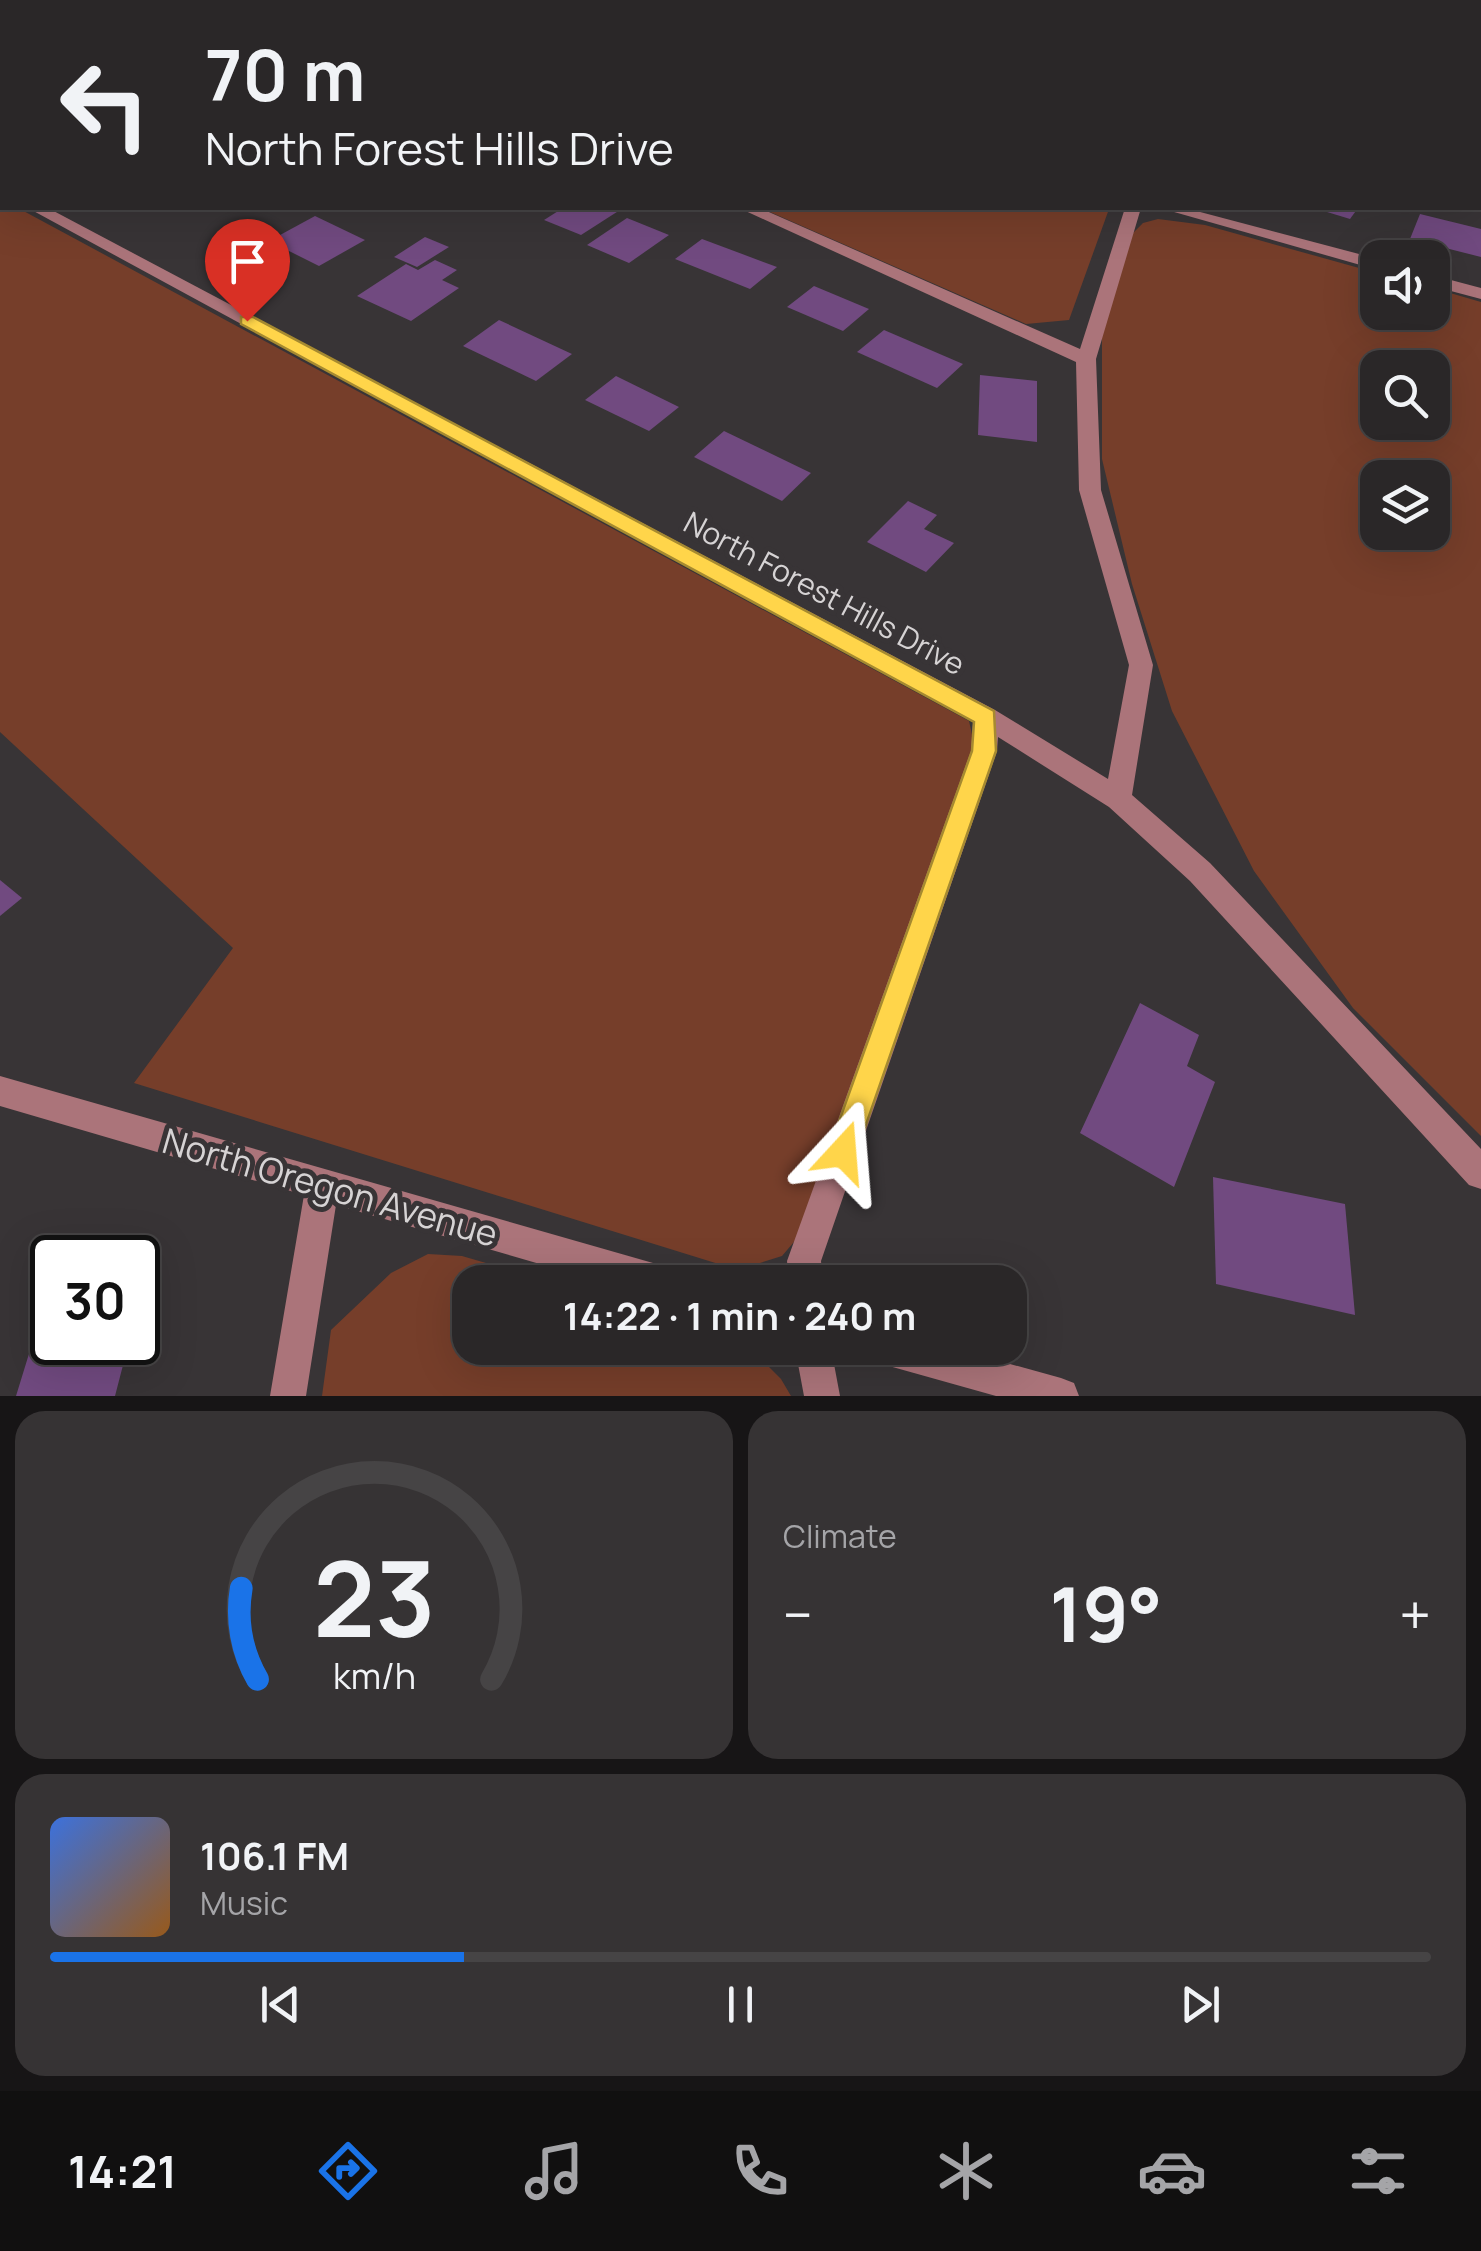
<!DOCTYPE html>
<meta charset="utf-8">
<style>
body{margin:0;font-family:Manrope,sans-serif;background:#363334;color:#f1f3f6;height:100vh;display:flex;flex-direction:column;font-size:38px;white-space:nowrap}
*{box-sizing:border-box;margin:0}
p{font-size:32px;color:#a5a5a8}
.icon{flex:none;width:55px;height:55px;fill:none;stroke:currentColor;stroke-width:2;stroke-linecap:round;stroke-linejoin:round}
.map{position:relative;height:1396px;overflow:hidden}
.drawer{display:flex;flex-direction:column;gap:15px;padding:15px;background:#171516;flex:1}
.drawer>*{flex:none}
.hud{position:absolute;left:0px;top:0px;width:1482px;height:210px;box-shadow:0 10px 40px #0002,0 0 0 2px #464445;background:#2a2728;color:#f1f3f6;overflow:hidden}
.buttons{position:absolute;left:1360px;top:240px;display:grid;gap:20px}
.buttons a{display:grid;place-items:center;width:90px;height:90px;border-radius:20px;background:#2a2728;box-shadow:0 10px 40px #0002,0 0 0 2px #464445;font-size:50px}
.speed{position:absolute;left:30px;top:1235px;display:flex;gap:20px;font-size:50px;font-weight:700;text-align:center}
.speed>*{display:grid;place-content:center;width:130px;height:130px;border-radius:50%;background:#2a2728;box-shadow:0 10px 40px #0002,0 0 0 2px #464445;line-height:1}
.speed .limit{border:5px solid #111;border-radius:15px;background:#fff;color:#111}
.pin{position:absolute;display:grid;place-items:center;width:85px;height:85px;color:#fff;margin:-102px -42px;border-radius:50% 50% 50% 0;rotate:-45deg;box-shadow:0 0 10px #0007}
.pin .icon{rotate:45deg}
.me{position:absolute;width:110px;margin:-55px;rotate:19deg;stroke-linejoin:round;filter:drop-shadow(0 0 8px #0008)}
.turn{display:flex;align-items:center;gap:35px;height:210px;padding:0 40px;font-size:45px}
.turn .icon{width:130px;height:130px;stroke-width:2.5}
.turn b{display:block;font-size:70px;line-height:85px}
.big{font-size:75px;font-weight:700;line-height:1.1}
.drawer .card{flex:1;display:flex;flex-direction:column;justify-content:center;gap:15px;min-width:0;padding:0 35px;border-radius:30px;background:#363334}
.drawer .dial{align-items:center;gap:0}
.dial svg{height:260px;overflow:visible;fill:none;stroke:#464445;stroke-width:7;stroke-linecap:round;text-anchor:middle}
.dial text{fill:#f1f3f6;stroke:none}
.song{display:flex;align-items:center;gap:30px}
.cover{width:120px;height:120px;border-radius:15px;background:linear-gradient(135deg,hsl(220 70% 55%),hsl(30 70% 35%))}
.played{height:10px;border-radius:5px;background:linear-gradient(90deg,#1a73e8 30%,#464445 30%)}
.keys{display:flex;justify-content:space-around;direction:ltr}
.heat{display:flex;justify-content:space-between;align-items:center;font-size:55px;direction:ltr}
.drawer .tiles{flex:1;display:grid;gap:15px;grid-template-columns:1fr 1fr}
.card:last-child{grid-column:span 2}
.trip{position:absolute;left:452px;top:1265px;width:575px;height:100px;border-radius:30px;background:#2a2728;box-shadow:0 10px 40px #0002,0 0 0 2px #464445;font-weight:700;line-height:100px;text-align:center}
.dock{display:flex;height:160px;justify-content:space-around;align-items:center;background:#111010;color:#a5a5a8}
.dock .icon{width:70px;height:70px}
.dock .active{color:#1a73e8}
.dock b{font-size:45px;color:#f1f3f6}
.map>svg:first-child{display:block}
.green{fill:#763e2a;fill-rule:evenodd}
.building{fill:#714a80}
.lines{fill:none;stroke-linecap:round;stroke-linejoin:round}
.minor{fill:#ab747a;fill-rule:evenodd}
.route{fill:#ffd54a;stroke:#a68a30;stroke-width:2.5}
.labels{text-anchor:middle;stroke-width:10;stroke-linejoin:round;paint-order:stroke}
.street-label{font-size:30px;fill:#d6d3d4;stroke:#383436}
.near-street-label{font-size:35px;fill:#d6d3d4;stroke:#383436}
</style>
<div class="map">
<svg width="1481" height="1396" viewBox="0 0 1481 1396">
<rect width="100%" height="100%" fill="#383436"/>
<!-- green -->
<g class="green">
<path d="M 0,198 L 2,208 L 18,208 L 969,721 L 980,770 L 832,1197 L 782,1256 L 738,1270 L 134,1083 L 233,948 L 0,732 Z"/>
<path d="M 761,208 L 1108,208 L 1109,209 L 1069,320 L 1026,324 Z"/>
<path d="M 1158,219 L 1205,225 L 1377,273 L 1378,312 L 1432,312 L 1433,288 L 1481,302 L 1481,1136 L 1353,1008 L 1254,871 L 1172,711 L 1132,584 L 1102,459 L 1102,326 L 1131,235 L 1143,223 ZM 1378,368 L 1432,368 L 1432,422 L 1378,422 ZM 1378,478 L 1432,478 L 1432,532 L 1378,532 Z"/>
<path d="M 428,1254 L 462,1256 L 551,1282 L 470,1282 L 470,1348 L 750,1348 L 781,1379 L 791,1396 L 322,1396 L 331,1330 L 391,1273 Z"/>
</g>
<!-- building -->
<g class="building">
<path d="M 563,208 L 614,208 L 620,210 L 581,235 L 544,220 Z"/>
<path d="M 1314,208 L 1358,208 L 1350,219 Z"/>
<path d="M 1420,214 L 1481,229 L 1481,257 L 1410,239 Z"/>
<path d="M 315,216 L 365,240 L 319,266 L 269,241 Z"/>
<path d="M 627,218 L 669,235 L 629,263 L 587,245 Z"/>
<path d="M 425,237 L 449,247 L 417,267 L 394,257 Z"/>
<path d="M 702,239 L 777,267 L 750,289 L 675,259 Z"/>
<path d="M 435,260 L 457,270 L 442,280 L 459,288 L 411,321 L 357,296 L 406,264 L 418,270 Z"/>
<path d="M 814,286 L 869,309 L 843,331 L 787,307 Z"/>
<path d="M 499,320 L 572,354 L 536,381 L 463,346 Z"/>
<path d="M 884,330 L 963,364 L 937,388 L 857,352 Z"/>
<path d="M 980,375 L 1037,381 L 1037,442 L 978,435 Z"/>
<path d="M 616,376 L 679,407 L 649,431 L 585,400 Z"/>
<path d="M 724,431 L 811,473 L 782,501 L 694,457 Z"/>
<path d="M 908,501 L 937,515 L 924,529 L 954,543 L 926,572 L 867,542 Z"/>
<path d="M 0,880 L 22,898 L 0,916 Z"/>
<path d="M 1140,1003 L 1199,1035 L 1187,1066 L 1215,1082 L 1174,1187 L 1080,1133 Z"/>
<path d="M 1213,1177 L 1345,1204 L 1355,1315 L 1216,1284 Z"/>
<path d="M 154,1246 L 139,1305 L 138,1258 L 58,1258 L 61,1247 Z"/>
<path d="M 52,1279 L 52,1342 L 129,1342 L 115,1396 L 16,1396 Z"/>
</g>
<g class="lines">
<!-- minor -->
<g class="minor">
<path d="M 0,0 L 29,0 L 0,6 Z"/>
<path d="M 351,0 L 365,0 L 367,2 L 353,2 Z"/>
<path d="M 718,0 L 734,0 L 736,2 L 720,2 Z"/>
<path d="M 1144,0 L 1163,0 L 1165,2 L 1146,2 Z"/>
<rect x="1480" y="86" width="1" height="8"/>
<path d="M 0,183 L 2,184 L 2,195 L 0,194 Z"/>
<path d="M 28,208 L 48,208 L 995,710 L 1108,779 L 1129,665 L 1079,490 L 1076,362 L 739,208 L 760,208 L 1080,349 L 1125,208 L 1141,208 L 1096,359 L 1101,490 L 1153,665 L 1132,795 L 1210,863 L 1481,1149 L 1481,1189 L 1469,1185 L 1190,881 L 1109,807 L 998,737 L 997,751 L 821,1261 L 823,1282 L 789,1282 L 787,1261 L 971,751 L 973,722 Z"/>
<path d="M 1160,208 L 1185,208 L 1378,259 L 1378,270 Z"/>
<path d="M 1432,275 L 1481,288 L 1481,299 L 1432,286 Z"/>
<path d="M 0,1076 L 660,1265 L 672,1270 L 677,1282 L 602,1282 L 336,1205 L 306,1396 L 270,1396 L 304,1195 L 0,1106 Z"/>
<path d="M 795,1348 L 831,1348 L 840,1396 L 804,1396 Z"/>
<path d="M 871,1348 L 952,1348 L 1061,1378 L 1074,1383 L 1079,1396 L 996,1396 L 889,1366 L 876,1361 Z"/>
</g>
</g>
<!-- route -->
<path class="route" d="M 241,317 L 253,317 L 994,711 L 996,751 L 853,1162 L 843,1166 L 832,1162 L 828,1152 L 972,751 L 974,722 L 241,324 Z"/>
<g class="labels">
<!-- street labels -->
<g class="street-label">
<text transform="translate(824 594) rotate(28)" y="10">North Forest Hills Drive</text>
</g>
<!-- near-street labels -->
<g class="near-street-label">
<text transform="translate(330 1188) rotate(16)" y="12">North Oregon Avenue</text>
</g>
</g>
</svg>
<div class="buttons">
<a><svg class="icon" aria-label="sound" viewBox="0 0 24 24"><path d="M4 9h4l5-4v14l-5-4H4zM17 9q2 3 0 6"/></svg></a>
<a><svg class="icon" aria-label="search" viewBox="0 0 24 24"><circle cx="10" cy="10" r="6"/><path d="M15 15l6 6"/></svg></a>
<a><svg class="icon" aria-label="layers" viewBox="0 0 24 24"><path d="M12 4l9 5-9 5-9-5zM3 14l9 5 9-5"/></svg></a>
</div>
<div class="speed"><div class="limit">30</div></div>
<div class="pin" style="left:247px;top:321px;background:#d93025"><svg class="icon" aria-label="arrive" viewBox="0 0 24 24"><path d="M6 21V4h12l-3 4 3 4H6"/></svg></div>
<svg class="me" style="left:843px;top:1152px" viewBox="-20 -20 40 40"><path d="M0-17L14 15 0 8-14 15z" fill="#ffd54a" stroke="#fff" stroke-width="4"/></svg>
<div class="trip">14:22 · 1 min · 240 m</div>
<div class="hud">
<div class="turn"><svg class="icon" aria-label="left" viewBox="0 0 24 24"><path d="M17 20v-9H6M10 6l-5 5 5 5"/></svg><div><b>70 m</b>North Forest Hills Drive</div></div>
</div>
</div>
<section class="drawer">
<div class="tiles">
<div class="card dial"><svg viewBox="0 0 100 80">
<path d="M14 69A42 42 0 1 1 86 69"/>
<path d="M14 69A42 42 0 0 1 9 41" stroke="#1a73e8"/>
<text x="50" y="56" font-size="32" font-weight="700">23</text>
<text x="50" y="72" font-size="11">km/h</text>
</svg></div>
<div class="card"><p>Climate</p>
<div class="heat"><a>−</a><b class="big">19°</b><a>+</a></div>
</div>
<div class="card">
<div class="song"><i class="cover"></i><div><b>106.1 FM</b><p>Music</p></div></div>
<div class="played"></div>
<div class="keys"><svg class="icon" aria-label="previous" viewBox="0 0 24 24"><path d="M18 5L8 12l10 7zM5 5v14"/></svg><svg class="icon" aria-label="pause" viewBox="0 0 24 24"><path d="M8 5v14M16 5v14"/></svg><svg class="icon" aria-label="next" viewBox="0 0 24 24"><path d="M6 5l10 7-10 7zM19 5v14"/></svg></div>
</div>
</div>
</section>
<nav class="dock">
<b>14:21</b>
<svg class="icon active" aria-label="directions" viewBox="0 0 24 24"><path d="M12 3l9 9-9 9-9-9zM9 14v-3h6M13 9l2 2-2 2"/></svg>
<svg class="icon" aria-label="music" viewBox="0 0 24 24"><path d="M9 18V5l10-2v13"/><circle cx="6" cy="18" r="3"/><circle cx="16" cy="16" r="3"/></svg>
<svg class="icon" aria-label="phone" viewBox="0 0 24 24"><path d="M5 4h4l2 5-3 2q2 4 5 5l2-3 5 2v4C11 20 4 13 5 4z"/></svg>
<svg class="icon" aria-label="climate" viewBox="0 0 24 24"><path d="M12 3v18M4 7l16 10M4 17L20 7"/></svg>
<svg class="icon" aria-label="car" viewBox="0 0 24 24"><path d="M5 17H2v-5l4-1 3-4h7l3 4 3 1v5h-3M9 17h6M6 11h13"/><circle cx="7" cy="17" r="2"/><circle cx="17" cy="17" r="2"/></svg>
<svg class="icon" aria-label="filters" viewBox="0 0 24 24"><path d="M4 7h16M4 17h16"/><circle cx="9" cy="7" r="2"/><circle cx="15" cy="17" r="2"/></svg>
</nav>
